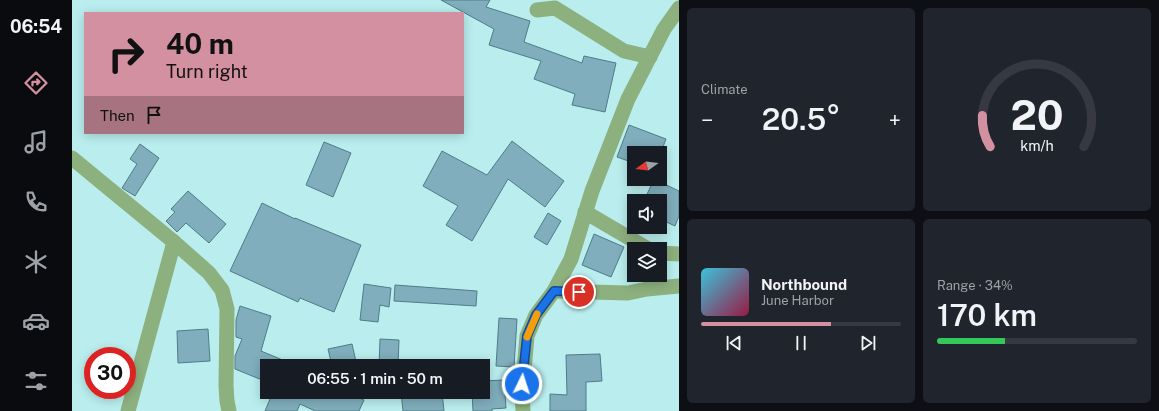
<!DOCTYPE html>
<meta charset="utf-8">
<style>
body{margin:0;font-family:"Public Sans",sans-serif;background:#20242c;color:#f1f3f6;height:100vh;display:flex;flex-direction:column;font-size:15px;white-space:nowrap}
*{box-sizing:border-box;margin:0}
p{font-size:13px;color:#9ea1a6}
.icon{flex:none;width:22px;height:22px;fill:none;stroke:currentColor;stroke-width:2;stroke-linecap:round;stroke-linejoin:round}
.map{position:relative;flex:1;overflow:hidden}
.sheet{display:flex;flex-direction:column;gap:8px;padding:8px;background:#0d0f14;width:480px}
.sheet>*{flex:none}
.top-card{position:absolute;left:12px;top:12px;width:380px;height:122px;border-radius:0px;box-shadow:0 2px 10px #0003;background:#d290a0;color:#111;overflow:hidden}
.needle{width:26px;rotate:255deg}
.controls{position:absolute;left:555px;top:146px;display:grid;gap:8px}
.controls a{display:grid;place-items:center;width:40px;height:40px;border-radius:0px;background:#171b24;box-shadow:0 2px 10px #0003;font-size:20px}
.speed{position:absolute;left:12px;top:347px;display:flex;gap:8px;font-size:20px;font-weight:700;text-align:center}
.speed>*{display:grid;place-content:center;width:52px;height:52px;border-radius:50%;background:#171b24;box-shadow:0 2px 10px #0003;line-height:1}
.speed .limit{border:6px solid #d22;background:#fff;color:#111}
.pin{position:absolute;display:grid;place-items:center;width:34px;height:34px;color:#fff;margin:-17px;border:2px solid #fff;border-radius:50%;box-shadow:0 1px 4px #0007}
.me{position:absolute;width:44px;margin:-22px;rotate:4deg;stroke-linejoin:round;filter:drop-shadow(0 0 3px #0008)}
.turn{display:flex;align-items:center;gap:14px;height:84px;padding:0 16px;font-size:18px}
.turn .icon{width:52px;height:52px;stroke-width:2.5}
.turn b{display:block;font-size:28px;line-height:34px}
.then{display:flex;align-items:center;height:38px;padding:0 16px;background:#0003;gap:8px;font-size:15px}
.big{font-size:30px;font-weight:600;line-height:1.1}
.sheet .tile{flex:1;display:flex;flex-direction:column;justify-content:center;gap:6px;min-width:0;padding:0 14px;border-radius:6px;background:#20242c}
.sheet .dial{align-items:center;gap:0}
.dial svg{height:104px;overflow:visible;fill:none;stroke:#363941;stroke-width:7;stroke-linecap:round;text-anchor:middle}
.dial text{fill:#f1f3f6;stroke:none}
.song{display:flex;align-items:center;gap:12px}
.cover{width:48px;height:48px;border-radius:6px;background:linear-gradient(135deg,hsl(190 70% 55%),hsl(340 70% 35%))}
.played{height:4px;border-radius:2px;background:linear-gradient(90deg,#d290a0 65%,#363941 65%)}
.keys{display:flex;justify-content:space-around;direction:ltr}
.heat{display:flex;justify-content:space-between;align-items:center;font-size:22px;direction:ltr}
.charge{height:6px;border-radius:3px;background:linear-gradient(90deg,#34c759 34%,#363941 0)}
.sheet .tiles{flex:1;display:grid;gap:8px;grid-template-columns:repeat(2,1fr)}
.trip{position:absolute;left:188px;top:359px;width:230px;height:40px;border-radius:0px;background:#171b24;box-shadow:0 2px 10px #0003;font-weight:600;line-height:40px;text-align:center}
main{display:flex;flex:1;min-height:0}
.menu{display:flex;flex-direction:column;width:72px;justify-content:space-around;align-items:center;background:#090b0e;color:#9ea1a6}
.menu .icon{width:28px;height:28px}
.menu .active{color:#d290a0}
.menu b{font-size:18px;color:#f1f3f6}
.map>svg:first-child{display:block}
.building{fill:#80aebc;stroke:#4f7c88}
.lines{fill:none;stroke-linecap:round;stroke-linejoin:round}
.street{stroke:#8db07f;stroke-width:15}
.route-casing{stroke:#114b97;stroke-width:10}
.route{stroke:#1a73e8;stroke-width:7}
.slow{stroke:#f59e0b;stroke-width:7}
</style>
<main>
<nav class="menu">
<b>06:54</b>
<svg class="icon active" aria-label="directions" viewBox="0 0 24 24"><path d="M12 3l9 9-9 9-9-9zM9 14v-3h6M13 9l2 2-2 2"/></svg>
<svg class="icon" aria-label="music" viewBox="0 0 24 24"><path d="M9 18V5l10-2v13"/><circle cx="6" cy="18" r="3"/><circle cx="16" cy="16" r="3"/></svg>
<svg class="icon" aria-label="phone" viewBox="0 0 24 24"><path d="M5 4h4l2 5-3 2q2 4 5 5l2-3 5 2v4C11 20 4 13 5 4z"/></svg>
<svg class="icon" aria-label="climate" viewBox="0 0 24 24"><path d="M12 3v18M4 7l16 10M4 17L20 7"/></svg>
<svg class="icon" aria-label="car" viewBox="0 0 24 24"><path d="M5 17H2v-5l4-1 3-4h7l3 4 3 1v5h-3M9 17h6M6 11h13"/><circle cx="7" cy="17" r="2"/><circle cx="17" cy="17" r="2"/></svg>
<svg class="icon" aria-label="filters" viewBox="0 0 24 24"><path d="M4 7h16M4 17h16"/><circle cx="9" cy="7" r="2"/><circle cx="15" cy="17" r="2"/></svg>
</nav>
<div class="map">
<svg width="607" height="411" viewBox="0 0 607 411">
<rect width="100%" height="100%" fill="#baeeee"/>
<!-- building -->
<g class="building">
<path d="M 369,0 L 418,0 L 414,7 L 458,21 L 452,42 L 510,63 L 512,56 L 544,63 L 533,112 L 500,105 L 503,94 L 462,79 L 469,61 L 417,45 L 422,29 Z"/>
<path d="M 557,125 L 594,139 L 588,155 L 588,153 L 562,153 L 562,163 L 545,157 Z"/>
<path d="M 440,141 L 492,181 L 473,207 L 436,179 L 400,241 L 374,225 L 386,206 L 351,186 L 370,151 L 415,175 Z"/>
<path d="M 252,142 L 279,153 L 261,197 L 234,185 Z"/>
<path d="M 68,144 L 87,158 L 63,196 L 50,188 L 65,164 L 58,159 Z"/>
<path d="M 582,179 L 607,191 L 607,216 L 603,226 L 588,219 L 588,201 L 572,201 Z"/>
<path d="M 116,191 L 154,224 L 137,243 L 114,223 L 105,232 L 94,221 L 103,212 L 99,209 Z"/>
<path d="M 190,203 L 223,219 L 223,218 L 289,245 L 262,312 L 228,298 L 226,302 L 158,271 Z"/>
<path d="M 476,213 L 489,221 L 475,245 L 462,237 Z"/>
<path d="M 522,234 L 552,247 L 539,277 L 510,265 Z"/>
<path d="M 292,284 L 319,288 L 317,307 L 308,305 L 306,322 L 288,320 Z"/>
<path d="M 323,285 L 405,291 L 404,306 L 322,301 Z"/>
<path d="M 168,306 L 199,316 L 189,351 L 225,366 L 195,366 L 195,382 L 163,369 L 163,356 L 170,339 L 164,337 L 164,320 Z"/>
<path d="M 427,318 L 445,319 L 442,367 L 424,366 Z"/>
<path d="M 136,329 L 138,361 L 106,363 L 105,331 Z"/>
<path d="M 308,339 L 327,340 L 326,366 L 307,366 Z"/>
<path d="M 280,344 L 285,366 L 260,366 L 256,349 Z"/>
<path d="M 528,354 L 530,381 L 514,382 L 514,411 L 478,411 L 478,394 L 495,395 L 494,355 Z"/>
<path d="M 432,380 L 434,408 L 420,409 L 420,411 L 401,411 L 400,392 L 411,392 L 411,381 Z"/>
<path d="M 201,392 L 274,392 L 292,400 L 287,411 L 243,411 L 228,404 L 225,411 L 193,411 Z"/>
<path d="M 329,392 L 370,392 L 372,411 L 331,411 Z"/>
</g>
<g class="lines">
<!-- street -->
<g class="street">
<path d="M 465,10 L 483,8 L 552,51 L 578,57"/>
<path d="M 0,158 L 102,242 L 137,273 L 150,290 L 155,309 L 154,386 L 155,401 L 157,411"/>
<path d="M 513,212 L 576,249"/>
<path d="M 588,253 L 607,254"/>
<path d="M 482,291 L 556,293 L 575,289 L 607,286"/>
<path d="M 56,411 L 102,242"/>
<path d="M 451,411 L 450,394 L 455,336 L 464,315 L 482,291 L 499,259 L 520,191 L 556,99 L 592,29 L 607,8"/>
</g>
</g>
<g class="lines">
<defs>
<path id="route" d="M 450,384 L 455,336 L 464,315 L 482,291 L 507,292"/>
</defs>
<!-- route casing -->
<use href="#route" class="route-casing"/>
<!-- route -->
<use href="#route" class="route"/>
<!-- slow -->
<path class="slow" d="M 455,337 L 465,314"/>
</g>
</svg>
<div class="controls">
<a><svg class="needle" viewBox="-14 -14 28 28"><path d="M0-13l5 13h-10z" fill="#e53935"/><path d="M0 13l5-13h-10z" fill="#9ea1a6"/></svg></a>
<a><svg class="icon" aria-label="sound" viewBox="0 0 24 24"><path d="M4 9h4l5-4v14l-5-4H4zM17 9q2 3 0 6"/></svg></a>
<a><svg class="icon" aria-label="layers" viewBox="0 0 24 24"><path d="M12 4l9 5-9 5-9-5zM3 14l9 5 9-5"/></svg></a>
</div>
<div class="speed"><div class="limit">30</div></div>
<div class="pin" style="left:507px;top:292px;background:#d93025"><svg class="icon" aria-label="arrive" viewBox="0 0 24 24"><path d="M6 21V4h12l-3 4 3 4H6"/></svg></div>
<svg class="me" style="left:450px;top:384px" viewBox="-20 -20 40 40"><circle r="17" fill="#1a73e8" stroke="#fff" stroke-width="3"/><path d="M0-11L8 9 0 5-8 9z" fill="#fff"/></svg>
<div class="trip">06:55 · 1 min · 50 m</div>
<div class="top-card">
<div class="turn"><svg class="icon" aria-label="right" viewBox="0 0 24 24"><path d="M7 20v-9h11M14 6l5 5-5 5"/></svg><div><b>40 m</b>Turn right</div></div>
<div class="then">Then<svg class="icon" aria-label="arrive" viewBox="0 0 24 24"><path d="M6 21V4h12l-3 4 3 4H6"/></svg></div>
</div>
</div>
<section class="sheet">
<div class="tiles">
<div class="tile"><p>Climate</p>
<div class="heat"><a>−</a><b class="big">20.5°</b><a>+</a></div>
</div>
<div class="tile dial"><svg viewBox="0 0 100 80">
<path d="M14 69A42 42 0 1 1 86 69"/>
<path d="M14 69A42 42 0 0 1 8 45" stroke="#d290a0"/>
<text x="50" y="56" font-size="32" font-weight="700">20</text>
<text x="50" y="72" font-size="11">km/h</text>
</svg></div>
<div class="tile">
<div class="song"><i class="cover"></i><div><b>Northbound</b><p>June Harbor</p></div></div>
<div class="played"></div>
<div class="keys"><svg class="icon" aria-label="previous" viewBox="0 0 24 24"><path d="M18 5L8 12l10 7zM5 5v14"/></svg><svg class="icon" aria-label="pause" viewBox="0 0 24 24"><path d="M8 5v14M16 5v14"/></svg><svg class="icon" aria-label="next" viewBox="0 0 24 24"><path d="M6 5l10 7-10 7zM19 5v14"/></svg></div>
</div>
<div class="tile"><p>Range · 34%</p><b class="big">170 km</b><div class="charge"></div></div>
</div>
</section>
</main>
